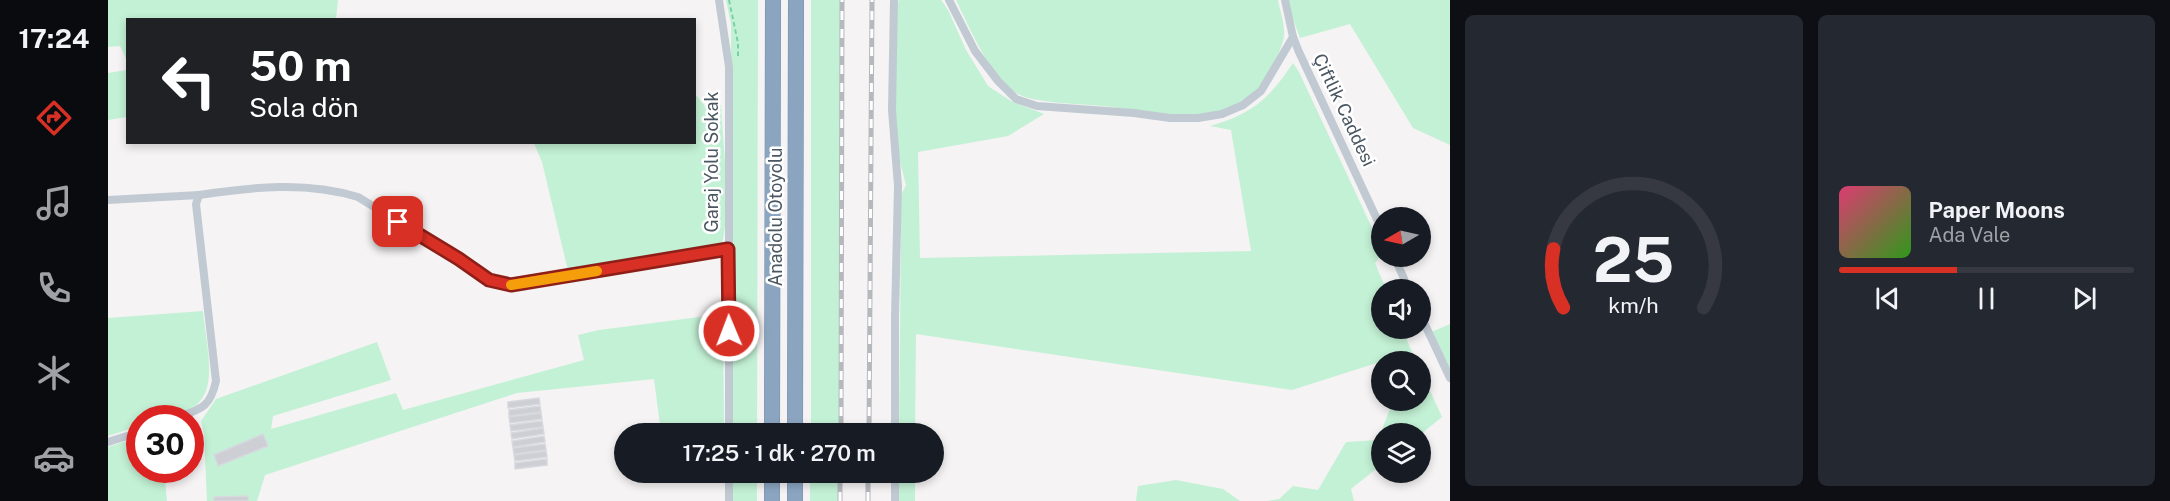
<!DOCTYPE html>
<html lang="tr">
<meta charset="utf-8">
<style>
body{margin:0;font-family:"Public Sans",sans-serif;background:#242831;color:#f1f3f6;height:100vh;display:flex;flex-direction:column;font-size:22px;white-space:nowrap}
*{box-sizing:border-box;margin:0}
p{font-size:20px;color:#9ea1a6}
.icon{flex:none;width:33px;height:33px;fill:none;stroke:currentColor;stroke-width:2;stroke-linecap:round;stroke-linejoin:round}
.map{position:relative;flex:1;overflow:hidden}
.sheet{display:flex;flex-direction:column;gap:15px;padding:15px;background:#0d0f14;width:720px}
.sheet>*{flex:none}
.top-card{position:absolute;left:18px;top:18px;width:570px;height:126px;border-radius:0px;box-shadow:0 3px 9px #0003;background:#202124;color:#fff;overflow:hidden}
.needle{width:39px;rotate:261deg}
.buttons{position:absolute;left:1263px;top:207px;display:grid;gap:12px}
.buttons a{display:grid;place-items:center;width:60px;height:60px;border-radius:50%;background:#171b24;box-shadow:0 3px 9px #0003;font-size:30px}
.speed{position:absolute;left:18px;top:405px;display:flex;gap:12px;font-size:30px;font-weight:700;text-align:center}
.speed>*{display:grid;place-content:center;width:78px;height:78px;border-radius:50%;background:#171b24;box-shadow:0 3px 9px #0003;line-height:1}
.speed .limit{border:9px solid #d22;background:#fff;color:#111}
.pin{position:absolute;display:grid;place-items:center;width:51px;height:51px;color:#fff;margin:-26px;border-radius:12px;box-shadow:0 3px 9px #0006}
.me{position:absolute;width:66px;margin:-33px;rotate:359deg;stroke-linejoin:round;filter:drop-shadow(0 0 4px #0008)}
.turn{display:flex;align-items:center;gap:21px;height:126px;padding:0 24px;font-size:27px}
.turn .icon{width:78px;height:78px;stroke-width:2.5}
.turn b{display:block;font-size:42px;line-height:51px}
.sheet .widget{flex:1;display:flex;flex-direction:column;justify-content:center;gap:9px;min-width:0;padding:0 21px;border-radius:9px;background:#242831}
.sheet .dial{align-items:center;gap:0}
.dial svg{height:156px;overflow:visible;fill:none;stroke:#363941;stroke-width:7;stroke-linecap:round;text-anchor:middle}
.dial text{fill:#f1f3f6;stroke:none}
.song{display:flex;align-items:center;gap:18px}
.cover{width:72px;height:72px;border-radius:9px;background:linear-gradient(135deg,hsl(340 70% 55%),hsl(110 70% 35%))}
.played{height:6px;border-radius:3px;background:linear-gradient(90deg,#d93025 40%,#363941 40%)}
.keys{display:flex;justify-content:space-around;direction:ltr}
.sheet .tiles{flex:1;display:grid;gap:15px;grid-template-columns:repeat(2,1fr)}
.trip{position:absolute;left:506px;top:423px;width:330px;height:60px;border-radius:30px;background:#171b24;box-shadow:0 3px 9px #0003;font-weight:600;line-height:60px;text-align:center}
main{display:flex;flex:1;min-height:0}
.dock{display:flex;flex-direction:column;width:108px;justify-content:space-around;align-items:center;background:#090b0e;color:#9ea1a6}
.dock .icon{width:42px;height:42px}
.dock .active{color:#d93025}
.dock b{font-size:27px;color:#f1f3f6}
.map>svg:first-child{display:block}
.green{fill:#c3f1d5}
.building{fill:#cdcfd5;stroke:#d7d9de;stroke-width:1.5}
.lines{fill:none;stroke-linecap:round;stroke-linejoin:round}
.motorway-casing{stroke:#7690ad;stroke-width:16}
.path{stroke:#7ad0a6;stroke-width:2;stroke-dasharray:4.5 3;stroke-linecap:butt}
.minor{stroke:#c1cad2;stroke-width:8}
.motorway{stroke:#8ba5c1;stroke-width:15}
.rail-casing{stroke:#b5b8bd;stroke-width:5}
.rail{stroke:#fff;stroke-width:3;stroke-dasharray:9;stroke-linecap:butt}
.route-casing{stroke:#8d1f18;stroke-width:15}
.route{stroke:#d93025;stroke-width:10}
.slow{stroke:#f59e0b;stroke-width:10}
.labels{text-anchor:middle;stroke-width:5;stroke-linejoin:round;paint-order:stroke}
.street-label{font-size:18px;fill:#4a5661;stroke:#fff}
</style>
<main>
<nav class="dock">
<b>17:24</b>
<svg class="icon active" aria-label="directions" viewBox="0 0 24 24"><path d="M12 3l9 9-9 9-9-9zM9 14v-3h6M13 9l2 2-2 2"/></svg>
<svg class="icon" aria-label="music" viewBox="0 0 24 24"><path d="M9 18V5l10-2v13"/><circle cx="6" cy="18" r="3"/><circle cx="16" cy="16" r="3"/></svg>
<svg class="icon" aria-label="phone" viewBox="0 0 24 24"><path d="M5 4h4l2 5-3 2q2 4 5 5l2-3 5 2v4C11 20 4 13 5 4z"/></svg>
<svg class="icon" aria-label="climate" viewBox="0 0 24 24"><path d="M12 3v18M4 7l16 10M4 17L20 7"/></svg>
<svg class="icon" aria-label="car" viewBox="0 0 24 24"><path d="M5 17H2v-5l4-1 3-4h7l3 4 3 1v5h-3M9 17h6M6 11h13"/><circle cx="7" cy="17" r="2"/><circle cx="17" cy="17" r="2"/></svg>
</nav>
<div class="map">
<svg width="1342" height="501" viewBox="0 0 1342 501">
<rect width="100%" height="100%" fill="#f5f3f3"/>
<!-- green -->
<g class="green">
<path d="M 0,0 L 230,0 L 228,19 L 20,20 L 19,61 L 12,46 L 0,47 Z"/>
<path d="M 618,0 L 650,0 L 649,433 L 623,433 L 623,24 Z"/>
<rect x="703" y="0" width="30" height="433"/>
<path d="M 791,0 L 833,0 L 840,10 L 858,50 L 880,86 L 903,101 L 936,114 L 900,136 L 810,152 L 812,258 L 1143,251 L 1123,130 L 1102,126 C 1144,114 1161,99 1185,63 L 1191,72 L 1273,247 L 1273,255 L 1267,263 L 1278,289 L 1274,290 L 1274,328 L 1294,329 L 1308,361 L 1300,361 L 1303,352 L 1184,390 L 808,334 L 807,433 L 791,433 L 793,233 L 790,202 L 798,185 L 788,146 L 787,11 Z"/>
<path d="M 848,0 L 1170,0 C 1172,11 1177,25 1176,36 C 1174,49 1166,62 1160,73 C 1156,80 1151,91 1145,96 C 1101,128 1044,111 995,106 C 975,104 925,103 910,94 C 882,78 862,28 848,0 Z"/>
<path d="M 1181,0 L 1342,0 L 1342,145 L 1305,128 L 1242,24 L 1192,38 L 1182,11 Z"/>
<path d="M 19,70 L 19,117 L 0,120 L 0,73 Z"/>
<path d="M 587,96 L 589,96 L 597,106 L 613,105 C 615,149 625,214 611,255 L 463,283 L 434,162 L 426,143 L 586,142 Z"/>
<path d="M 95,311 C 102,376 119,418 32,418 L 31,426 L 0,436 L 0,318 Z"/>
<path d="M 615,314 L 616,433 L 553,433 L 546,379 L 409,393 L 157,475 L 149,501 L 99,501 L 96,434 L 93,421 L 108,399 L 269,342 L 283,380 L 165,416 L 163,429 L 288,393 L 295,410 L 476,360 L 470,335 L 491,330 Z"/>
<path d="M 1342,324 L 1342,372 L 1321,333 Z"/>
<path d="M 1313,371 L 1334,417 L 1313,434 L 1274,434 L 1273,465 L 1243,489 L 1246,501 L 1159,501 L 1171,499 L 1185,486 L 1210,490 L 1238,442 L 1270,440 L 1285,401 L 1312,400 Z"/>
<path d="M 31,437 L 32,470 L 56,470 L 59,501 L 0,501 L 0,447 Z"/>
<rect x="623" y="473" width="26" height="28"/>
<rect x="702" y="473" width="30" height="28"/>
<path d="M 791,473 L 807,473 L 807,501 L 790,501 Z"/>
<path d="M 1068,480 L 1115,489 L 1132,501 L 1028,501 L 1030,486 Z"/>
</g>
<!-- building -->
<g class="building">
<path d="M 431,398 L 432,404 L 400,408 L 400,402 Z"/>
<path d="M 432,406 L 433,412 L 401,416 L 401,410 Z"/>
<path d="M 433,413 L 434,419 L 402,423 L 401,417 Z"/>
<path d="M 434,421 L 435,427 L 403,431 L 402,425 Z"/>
<path d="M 435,428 L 436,434 L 404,439 L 403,433 Z"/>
<path d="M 155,434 L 160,446 L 110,466 L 106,455 Z"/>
<path d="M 436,436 L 437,442 L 405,447 L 404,441 Z"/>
<path d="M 437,444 L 438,450 L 406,454 L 405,448 Z"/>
<path d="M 438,451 L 439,457 L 407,461 L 406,455 Z"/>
<path d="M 439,459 L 439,465 L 407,469 L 407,463 Z"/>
<path d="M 140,496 L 140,501 L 106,501 L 106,497 Z"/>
</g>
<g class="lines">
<defs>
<g id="motorway">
<path d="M 664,434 L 665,0"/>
<path d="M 687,434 L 688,0"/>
<path d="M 664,501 L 664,472"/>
<path d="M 687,501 L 687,472"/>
</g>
</defs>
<!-- motorway casing -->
<use href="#motorway" class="motorway-casing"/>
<!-- path -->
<path class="path" d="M 621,0 L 630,43 L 630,59"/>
<!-- minor -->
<g class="minor">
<path d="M 611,0 L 621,67 L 621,434"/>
<path d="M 786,0 L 784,110 L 790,186 L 787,318 L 787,434"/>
<path d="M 841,0 L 867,51 L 890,81 L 908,99 L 929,106 L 1026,113 L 1062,118 L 1090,118 L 1114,114 L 1135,105 L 1153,91 L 1185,37"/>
<path d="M 1177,0 L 1185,37 L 1191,52 L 1274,230"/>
<path d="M 0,200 L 91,195"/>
<path d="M 1286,256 L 1301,290"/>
<path d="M 1312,314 L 1342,378"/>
<path d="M 68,418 C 93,409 102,408 108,381 L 88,204 L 91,195 C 144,187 198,181 250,197 L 351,259 L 381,280 L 403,285 L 620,249"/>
<path d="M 0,442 L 32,432"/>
<path d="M 787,472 L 787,501"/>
<path d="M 621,501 L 621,472"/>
</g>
<!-- motorway -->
<use href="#motorway" class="motorway"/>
<defs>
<g id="rail">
<path d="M 733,434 L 734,0"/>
<path d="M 761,434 L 764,0"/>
<path d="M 732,501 L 732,472"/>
<path d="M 760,501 L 760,472"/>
</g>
</defs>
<!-- rail casing -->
<use href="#rail" class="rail-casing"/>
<!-- rail -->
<use href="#rail" class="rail"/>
</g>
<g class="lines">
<defs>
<path id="route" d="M 290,222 L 351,259 L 381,280 L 403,285 L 620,249 L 621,331"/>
</defs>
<!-- route casing -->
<use href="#route" class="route-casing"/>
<!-- route -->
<use href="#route" class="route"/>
<!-- slow -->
<path class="slow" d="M 403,285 L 489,271"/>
</g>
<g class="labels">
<!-- street labels -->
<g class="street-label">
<text transform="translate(1236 110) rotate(65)" y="6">Çiftlik Caddesi</text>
<text transform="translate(604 162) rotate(-90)" y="6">Garaj Yolu Sokak</text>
<text transform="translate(668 217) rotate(-90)" y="6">Anadolu Otoyolu</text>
</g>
</g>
</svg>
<div class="buttons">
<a><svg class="needle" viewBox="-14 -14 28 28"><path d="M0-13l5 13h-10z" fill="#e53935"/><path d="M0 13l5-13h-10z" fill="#9ea1a6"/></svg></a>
<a><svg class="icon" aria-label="sound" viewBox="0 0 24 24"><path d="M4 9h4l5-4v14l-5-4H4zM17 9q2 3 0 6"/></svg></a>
<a><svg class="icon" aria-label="search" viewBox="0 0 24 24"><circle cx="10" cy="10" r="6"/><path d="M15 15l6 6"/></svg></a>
<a><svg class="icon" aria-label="layers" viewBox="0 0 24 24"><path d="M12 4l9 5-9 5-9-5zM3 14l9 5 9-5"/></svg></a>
</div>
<div class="speed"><div class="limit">30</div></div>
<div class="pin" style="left:290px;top:222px;background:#d93025"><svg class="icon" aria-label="arrive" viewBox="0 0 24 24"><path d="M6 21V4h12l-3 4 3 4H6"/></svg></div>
<svg class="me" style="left:621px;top:331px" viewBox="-20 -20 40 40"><circle r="17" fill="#d93025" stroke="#fff" stroke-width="3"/><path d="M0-11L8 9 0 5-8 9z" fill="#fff"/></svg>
<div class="trip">17:25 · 1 dk · 270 m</div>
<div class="top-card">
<div class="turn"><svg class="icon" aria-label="left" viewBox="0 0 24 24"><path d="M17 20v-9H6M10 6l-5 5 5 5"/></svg><div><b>50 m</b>Sola dön</div></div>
</div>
</div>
<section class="sheet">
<div class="tiles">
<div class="widget dial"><svg viewBox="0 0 100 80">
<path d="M14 69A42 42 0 1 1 86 69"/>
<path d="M14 69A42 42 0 0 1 9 39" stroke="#d93025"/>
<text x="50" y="56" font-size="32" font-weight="700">25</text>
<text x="50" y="72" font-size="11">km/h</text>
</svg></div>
<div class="widget">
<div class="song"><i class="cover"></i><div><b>Paper Moons</b><p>Ada Vale</p></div></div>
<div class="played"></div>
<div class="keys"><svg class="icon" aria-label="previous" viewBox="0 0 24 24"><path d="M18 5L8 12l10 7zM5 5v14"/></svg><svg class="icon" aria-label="pause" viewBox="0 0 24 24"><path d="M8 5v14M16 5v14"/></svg><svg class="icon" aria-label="next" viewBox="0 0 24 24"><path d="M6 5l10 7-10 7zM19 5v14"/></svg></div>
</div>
</div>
</section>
</main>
